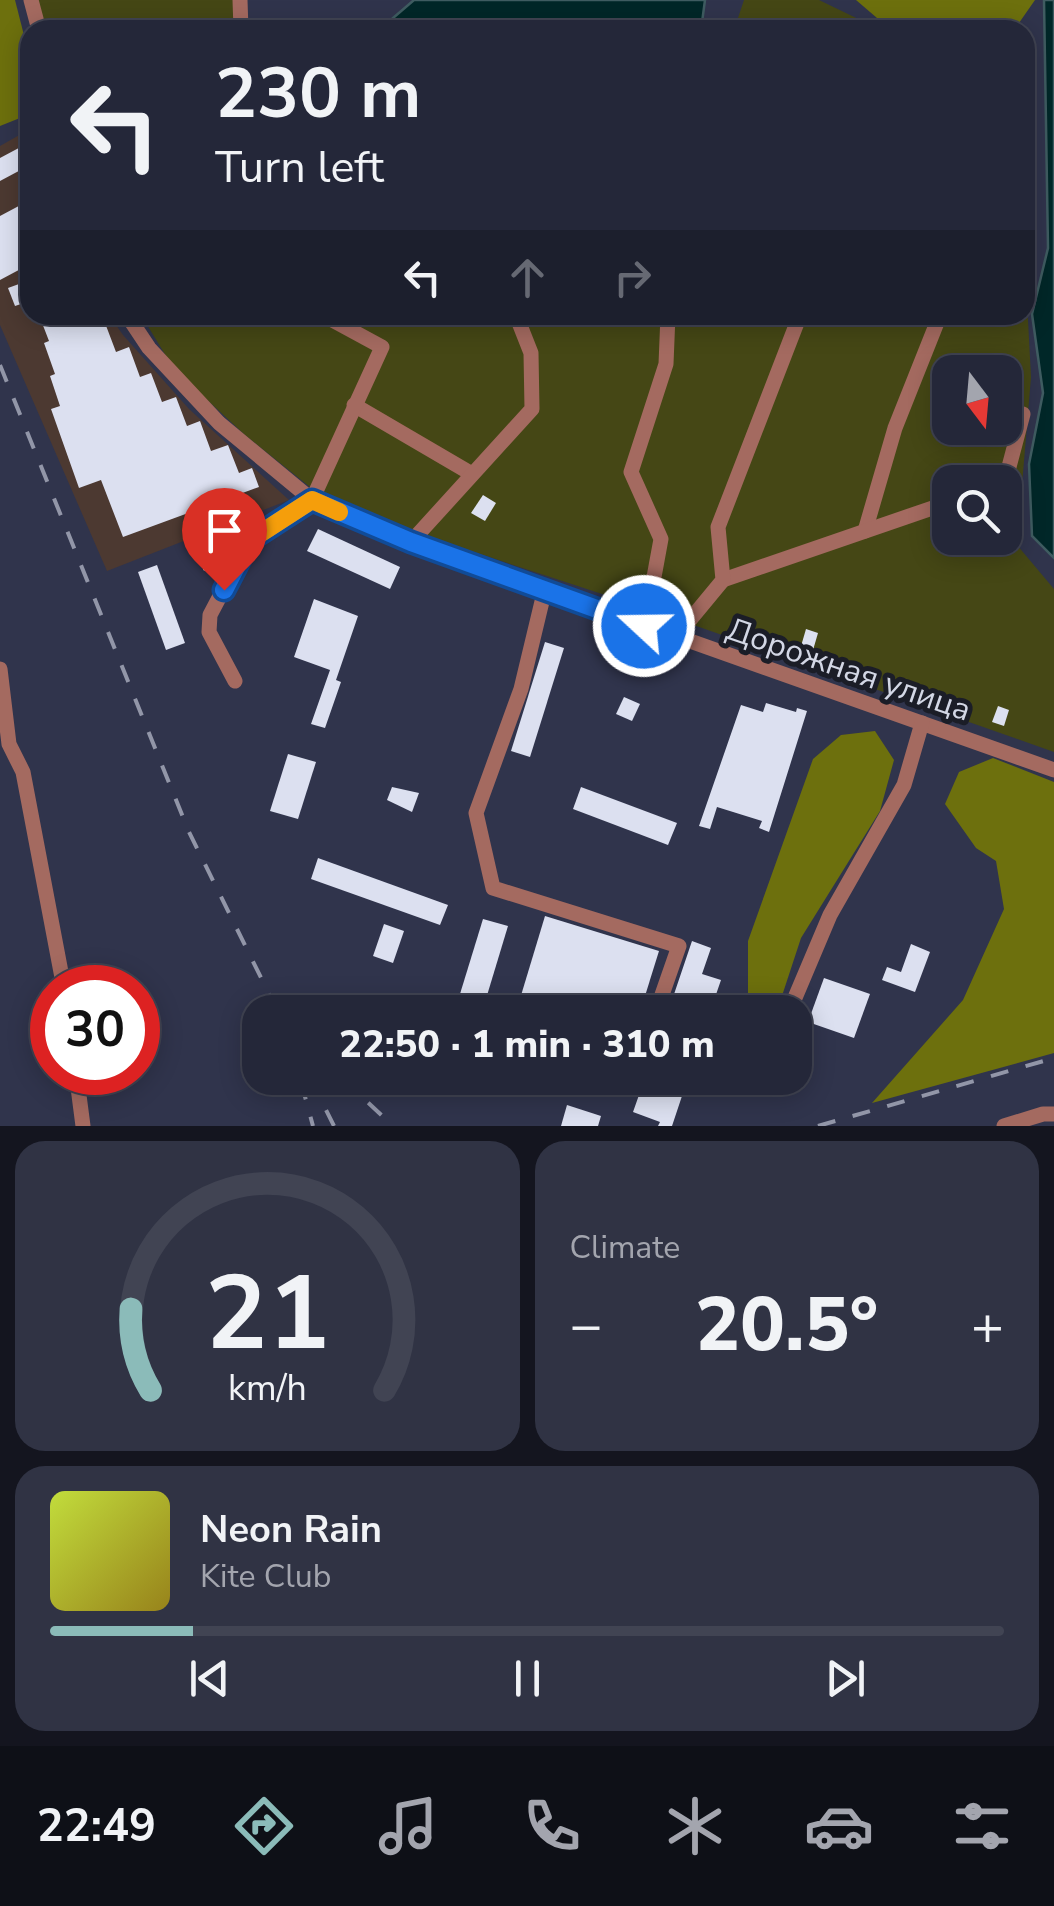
<!DOCTYPE html>
<meta charset="utf-8">
<style>
body{margin:0;font-family:"Nunito Sans",sans-serif;background:#303344;color:#f1f3f6;height:100vh;display:flex;flex-direction:column;font-size:38px;white-space:nowrap}
*{box-sizing:border-box;margin:0}
p{font-size:32px;color:#a3a5ae}
.icon{flex:none;width:55px;height:55px;fill:none;stroke:currentColor;stroke-width:2;stroke-linecap:round;stroke-linejoin:round}
.map{position:relative;height:1126px;overflow:hidden}
.panel{display:flex;flex-direction:column;gap:15px;padding:15px;background:#14151f;flex:1}
.panel>*{flex:none}
.guide{position:absolute;left:20px;top:20px;width:1015px;height:305px;border-radius:30px;box-shadow:0 5px 25px #0003,0 0 0 2px #414453;background:#242739;color:#f1f3f6;overflow:hidden}
.needle{width:65px;rotate:164deg}
.fabs{position:absolute;left:932px;top:355px;display:grid;gap:20px}
.fabs a{display:grid;place-items:center;width:90px;height:90px;border-radius:20px;background:#242739;box-shadow:0 5px 25px #0003,0 0 0 2px #414453;font-size:50px}
.speed{position:absolute;left:30px;top:965px;display:flex;gap:20px;font-size:50px;font-weight:700;text-align:center}
.speed>*{display:grid;place-content:center;width:130px;height:130px;border-radius:50%;background:#242739;box-shadow:0 5px 25px #0003,0 0 0 2px #414453;line-height:1}
.speed .limit{border:15px solid #d22;background:#fff;color:#111}
.pin{position:absolute;display:grid;place-items:center;width:85px;height:85px;color:#fff;margin:-102px -42px;border-radius:50% 50% 50% 0;rotate:-45deg;box-shadow:0 0 10px #0007}
.pin .icon{rotate:45deg}
.me{position:absolute;width:110px;margin:-55px;rotate:291deg;stroke-linejoin:round;filter:drop-shadow(0 0 8px #0008)}
.turn{display:flex;align-items:center;gap:35px;height:210px;padding:0 30px;font-size:45px}
.turn .icon{width:130px;height:130px;stroke-width:2.5}
.turn b{display:block;font-size:70px;line-height:85px}
.lanes{display:flex;align-items:center;height:95px;padding:0 30px;background:#0003;justify-content:center;gap:50px;direction:ltr}
.lanes .off{opacity:.35}
.big{font-size:75px;font-weight:800;line-height:1.1}
.panel .tile{flex:1;display:flex;flex-direction:column;justify-content:center;gap:15px;min-width:0;padding:0 35px;border-radius:30px;background:#303344}
.panel .dial{align-items:center;gap:0}
.dial svg{height:260px;overflow:visible;fill:none;stroke:#414453;stroke-width:7;stroke-linecap:round;text-anchor:middle}
.dial text{fill:#f1f3f6;stroke:none}
.song{display:flex;align-items:center;gap:30px}
.cover{width:120px;height:120px;border-radius:15px;background:linear-gradient(135deg,hsl(70 70% 55%),hsl(50 70% 35%))}
.played{height:10px;border-radius:5px;background:linear-gradient(90deg,#8bbbb9 15%,#414453 15%)}
.keys{display:flex;justify-content:space-around;direction:ltr}
.heat{display:flex;justify-content:space-between;align-items:center;font-size:55px;direction:ltr}
.panel .tiles{flex:1;display:grid;gap:15px;grid-template-columns:1fr 1fr}
.tile:last-child{grid-column:span 2}
.trip{position:absolute;left:242px;top:995px;width:570px;height:100px;border-radius:30px;background:#242739;box-shadow:0 5px 25px #0003,0 0 0 2px #414453;font-weight:800;line-height:100px;text-align:center}
.dock{display:flex;height:160px;justify-content:space-around;align-items:center;background:#0e1017;color:#a3a5ae}
.dock .icon{width:70px;height:70px}
.dock .selected{color:#8bbbb9}
.dock b{font-size:45px;color:#f1f3f6}
.map>svg:first-child{display:block}
.industrial{fill:#4c3931}
.green{fill:#454715;fill-rule:evenodd}
.forest{fill:#6d700d}
.water{fill:#002728;stroke:#3f5c61;stroke-width:2.5}
.building{fill:#dce0f0}
.lines{fill:none;stroke-linecap:round;stroke-linejoin:round}
.minor{stroke:#a46a60;stroke-width:15}
.rail{stroke:#9296a8;stroke-width:4;stroke-dasharray:18 18;stroke-linecap:butt}
.route-casing{stroke:#114b97;stroke-width:25}
.route{stroke:#1a73e8;stroke-width:18}
.slow{stroke:#f59e0b;stroke-width:18}
.labels{text-anchor:middle;stroke-width:10;stroke-linejoin:round;paint-order:stroke}
.street-label{font-size:32px;fill:#d3d7e5;stroke:#1b1d27}
</style>
<div class="map">
<svg width="1054" height="1126" viewBox="0 0 1054 1126">
<rect width="100%" height="100%" fill="#30344c"/>
<!-- industrial -->
<path class="industrial" d="M 30,129 L 30,315 L 109,315 L 123,335 L 189,409 L 289,500 L 107,571 L 0,325 L 0,146 Z"/>
<!-- green -->
<g class="green">
<path d="M 37,0 L 241,0 L 237,30 L 44,30 Z"/>
<path d="M 744,0 L 819,0 L 881,30 L 734,30 Z"/>
<path d="M 1025,263 L 1031,377 L 1017,545 L 1054,589 L 1054,752 L 648,609 L 419,534 L 310,487 L 245,435 L 174,369 L 141,315 L 1025,315 ZM 950,372 L 1005,372 L 1005,428 L 950,428 ZM 950,482 L 1005,482 L 1005,538 L 950,538 Z"/>
</g>
<!-- forest -->
<g class="forest">
<path d="M 0,0 L 15,0 L 30,59 L 30,114 L 0,126 Z"/>
<path d="M 856,0 L 1035,0 L 1014,30 L 990,30 L 960,23 L 891,30 Z"/>
<path d="M 875,731 L 894,760 L 880,811 L 801,938 L 779,1005 L 769,1012 L 748,1008 L 748,941 L 813,759 L 841,735 Z"/>
<path d="M 993,758 L 1054,782 L 1054,1053 L 872,1103 L 963,1000 L 1004,909 L 996,861 L 976,848 L 945,804 L 959,772 Z"/>
</g>
<!-- water -->
<g class="water">
<path d="M 414,0 L 705,0 L 701,30 L 379,30 Z"/>
<path d="M 1044,0 L 1054,0 L 1054,558 L 1032,536 L 1029,464 L 1043,393 L 1032,314 L 1048,248 Z"/>
</g>
<!-- building -->
<g class="building">
<path d="M 30,142 L 30,165 L 0,181 L 0,158 Z"/>
<path d="M 30,200 L 30,264 L 0,280 L 0,216 Z"/>
<path d="M 30,280 L 30,301 L 15,306 L 8,288 Z"/>
<path d="M 39,315 L 102,315 L 116,352 L 129,347 L 140,377 L 151,373 L 162,402 L 176,397 L 187,426 L 200,421 L 211,451 L 228,445 L 239,473 L 252,468 L 259,487 L 123,537 L 101,480 L 79,488 L 51,409 L 60,406 L 50,376 L 55,374 L 44,343 L 49,341 Z"/>
<path d="M 483,495 L 496,503 L 485,521 L 471,513 Z"/>
<path d="M 318,529 L 400,567 L 390,589 L 307,551 Z"/>
<path d="M 212,547 L 227,553 L 218,576 L 203,570 Z"/>
<path d="M 157,565 L 185,643 L 166,650 L 138,572 Z"/>
<path d="M 314,599 L 358,616 L 336,680 L 341,682 L 325,728 L 311,724 L 330,670 L 294,657 Z"/>
<path d="M 806,629 L 818,633 L 811,657 L 799,653 Z"/>
<path d="M 545,642 L 564,648 L 530,757 L 511,751 Z"/>
<path d="M 624,697 L 640,704 L 632,721 L 616,714 Z"/>
<path d="M 766,703 L 796,712 L 797,708 L 807,711 L 769,832 L 759,828 L 762,821 L 717,807 L 710,829 L 699,826 L 741,705 L 763,712 Z"/>
<path d="M 998,706 L 1009,710 L 1004,726 L 992,722 Z"/>
<path d="M 288,754 L 316,762 L 298,819 L 270,811 Z"/>
<path d="M 392,787 L 419,793 L 412,812 L 387,800 Z"/>
<path d="M 581,787 L 677,823 L 668,845 L 573,809 Z"/>
<path d="M 318,858 L 448,905 L 440,925 L 311,879 Z"/>
<path d="M 545,916 L 659,951 L 640,1012 L 516,1012 Z"/>
<path d="M 483,919 L 508,926 L 482,1012 L 474,1012 L 456,1007 Z"/>
<path d="M 384,924 L 404,931 L 393,963 L 373,956 Z"/>
<path d="M 692,941 L 711,948 L 702,974 L 721,980 L 710,1012 L 668,1012 Z"/>
<path d="M 911,944 L 930,952 L 915,992 L 882,980 L 887,967 L 901,972 Z"/>
<path d="M 824,978 L 870,994 L 854,1038 L 808,1022 Z"/>
<path d="M 645,1078 L 688,1078 L 672,1126 L 658,1126 L 660,1122 L 633,1112 Z"/>
<path d="M 567,1105 L 601,1116 L 598,1126 L 561,1126 Z"/>
</g>
<g class="lines">
<!-- minor -->
<g class="minor">
<path d="M 31,0 L 39,30"/>
<path d="M 240,0 L 241,30"/>
<path d="M 127,315 L 149,348 L 219,423 L 312,500 L 411,542 L 1054,770"/>
<path d="M 354,405 L 472,474"/>
<path d="M 1005,482 L 1023,414"/>
<path d="M 865,531 L 895,428 L 940,315"/>
<path d="M 411,542 L 532,409 L 531,353 L 516,315"/>
<path d="M 723,580 L 950,502"/>
<path d="M 545,589 L 521,689 L 476,813 L 493,888 L 679,946 L 656,1012"/>
<path d="M 645,626 L 661,539 L 631,472 L 666,364 L 668,315"/>
<path d="M 675,638 L 723,580 L 718,527 L 800,315"/>
<path d="M 0,669 L 9,744 L 23,772 L 64,988"/>
<path d="M 235,681 L 209,632 L 210,615 L 250,539 L 312,500 L 382,347 L 323,315"/>
<path d="M 789,1012 L 830,915 L 904,785 L 922,723"/>
<path d="M 76,1072 L 83,1126"/>
<path d="M 634,1079 L 634,1078"/>
<path d="M 1004,1126 L 1043,1114 L 1054,1114"/>
</g>
<!-- rail -->
<g class="rail">
<path d="M 0,365 L 189,832 L 278,1012"/>
<path d="M 310,1078 L 334,1126"/>
<path d="M 342,1078 L 393,1126"/>
<path d="M 301,1082 L 313,1126"/>
<path d="M 818,1126 L 1054,1058"/>
</g>
</g>
<g class="lines">
<defs>
<path id="route" d="M 224,590 L 250,540 L 312,500 L 411,542 L 644,626"/>
</defs>
<!-- route casing -->
<use href="#route" class="route-casing"/>
<!-- route -->
<use href="#route" class="route"/>
<!-- slow -->
<path class="slow" d="M 255,537 L 312,500 L 339,512"/>
</g>
<g class="labels">
<!-- street labels -->
<g class="street-label">
<text transform="translate(849 669) rotate(19)" y="11">Дорожная улица</text>
</g>
</g>
</svg>
<div class="fabs">
<a><svg class="needle" viewBox="-14 -14 28 28"><path d="M0-13l5 13h-10z" fill="#e53935"/><path d="M0 13l5-13h-10z" fill="#a3a5ae"/></svg></a>
<a><svg class="icon" aria-label="search" viewBox="0 0 24 24"><circle cx="10" cy="10" r="6"/><path d="M15 15l6 6"/></svg></a>
</div>
<div class="speed"><div class="limit">30</div></div>
<div class="pin" style="left:224px;top:590px;background:#d93025"><svg class="icon" aria-label="arrive" viewBox="0 0 24 24"><path d="M6 21V4h12l-3 4 3 4H6"/></svg></div>
<svg class="me" style="left:644px;top:626px" viewBox="-20 -20 40 40"><circle r="17" fill="#1a73e8" stroke="#fff" stroke-width="3"/><path d="M0-11L8 9 0 5-8 9z" fill="#fff"/></svg>
<div class="trip">22:50 · 1 min · 310 m</div>
<div class="guide">
<div class="turn"><svg class="icon" aria-label="left" viewBox="0 0 24 24"><path d="M17 20v-9H6M10 6l-5 5 5 5"/></svg><div><b>230 m</b>Turn left</div></div>
<div class="lanes"><svg class="icon" aria-label="left" viewBox="0 0 24 24"><path d="M17 20v-9H6M10 6l-5 5 5 5"/></svg><svg class="icon off" aria-label="ahead" viewBox="0 0 24 24"><path d="M12 20V5M6 11l6-6 6 6"/></svg><svg class="icon off" aria-label="right" viewBox="0 0 24 24"><path d="M7 20v-9h11M14 6l5 5-5 5"/></svg></div>
</div>
</div>
<section class="panel">
<div class="tiles">
<div class="tile dial"><svg viewBox="0 0 100 80">
<path d="M14 69A42 42 0 1 1 86 69"/>
<path d="M14 69A42 42 0 0 1 8 44" stroke="#8bbbb9"/>
<text x="50" y="56" font-size="32" font-weight="700">21</text>
<text x="50" y="72" font-size="11">km/h</text>
</svg></div>
<div class="tile"><p>Climate</p>
<div class="heat"><a>−</a><b class="big">20.5°</b><a>+</a></div>
</div>
<div class="tile">
<div class="song"><i class="cover"></i><div><b>Neon Rain</b><p>Kite Club</p></div></div>
<div class="played"></div>
<div class="keys"><svg class="icon" aria-label="previous" viewBox="0 0 24 24"><path d="M18 5L8 12l10 7zM5 5v14"/></svg><svg class="icon" aria-label="pause" viewBox="0 0 24 24"><path d="M8 5v14M16 5v14"/></svg><svg class="icon" aria-label="next" viewBox="0 0 24 24"><path d="M6 5l10 7-10 7zM19 5v14"/></svg></div>
</div>
</div>
</section>
<nav class="dock">
<b>22:49</b>
<svg class="icon selected" aria-label="directions" viewBox="0 0 24 24"><path d="M12 3l9 9-9 9-9-9zM9 14v-3h6M13 9l2 2-2 2"/></svg>
<svg class="icon" aria-label="music" viewBox="0 0 24 24"><path d="M9 18V5l10-2v13"/><circle cx="6" cy="18" r="3"/><circle cx="16" cy="16" r="3"/></svg>
<svg class="icon" aria-label="phone" viewBox="0 0 24 24"><path d="M5 4h4l2 5-3 2q2 4 5 5l2-3 5 2v4C11 20 4 13 5 4z"/></svg>
<svg class="icon" aria-label="climate" viewBox="0 0 24 24"><path d="M12 3v18M4 7l16 10M4 17L20 7"/></svg>
<svg class="icon" aria-label="car" viewBox="0 0 24 24"><path d="M5 17H2v-5l4-1 3-4h7l3 4 3 1v5h-3M9 17h6M6 11h13"/><circle cx="7" cy="17" r="2"/><circle cx="17" cy="17" r="2"/></svg>
<svg class="icon" aria-label="filters" viewBox="0 0 24 24"><path d="M4 7h16M4 17h16"/><circle cx="9" cy="7" r="2"/><circle cx="15" cy="17" r="2"/></svg>
</nav>
